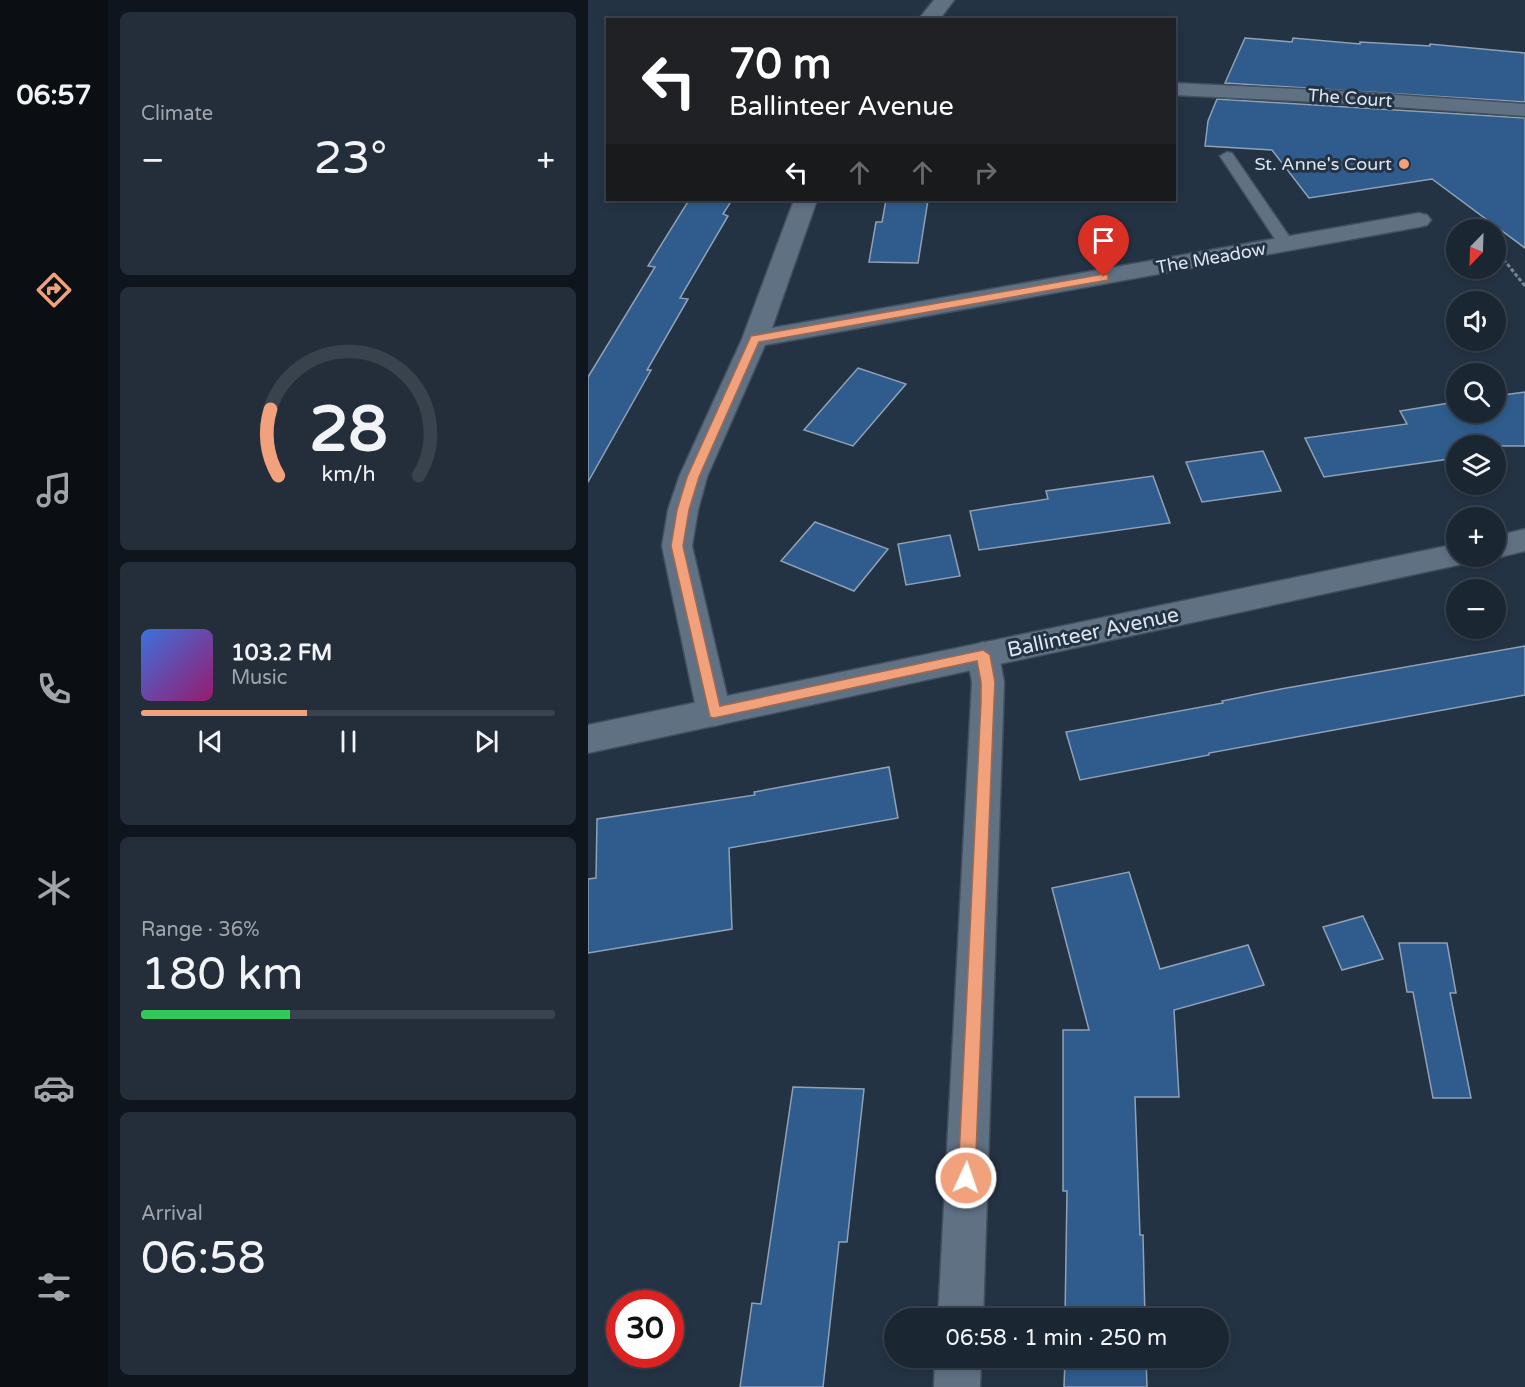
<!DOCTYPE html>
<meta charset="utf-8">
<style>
body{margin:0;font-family:"Varela Round",sans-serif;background:#242e3b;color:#f1f3f6;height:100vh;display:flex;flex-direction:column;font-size:22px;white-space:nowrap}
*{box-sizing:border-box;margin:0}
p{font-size:20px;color:#a0a5ac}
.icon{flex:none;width:33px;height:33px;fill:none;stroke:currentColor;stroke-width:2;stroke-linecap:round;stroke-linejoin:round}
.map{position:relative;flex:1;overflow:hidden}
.details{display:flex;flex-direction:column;gap:12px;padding:12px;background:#0f151c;width:480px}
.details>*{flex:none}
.hud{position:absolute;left:18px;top:18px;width:570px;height:183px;border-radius:0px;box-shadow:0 3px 9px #0003,0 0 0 2px #39434e;background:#202124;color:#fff;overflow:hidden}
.needle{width:39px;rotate:203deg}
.tools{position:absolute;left:858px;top:219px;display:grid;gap:12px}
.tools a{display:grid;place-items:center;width:60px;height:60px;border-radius:50%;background:#1b2633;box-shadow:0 3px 9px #0003,0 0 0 2px #39434e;font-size:30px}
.speed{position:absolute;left:18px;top:1290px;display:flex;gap:12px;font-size:30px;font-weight:700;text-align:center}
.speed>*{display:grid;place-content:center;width:78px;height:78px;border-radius:50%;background:#1b2633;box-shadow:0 3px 9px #0003,0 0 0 2px #39434e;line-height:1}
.speed .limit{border:9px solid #d22;background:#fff;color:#111}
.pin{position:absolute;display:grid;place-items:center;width:51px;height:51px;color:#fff;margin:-62px -26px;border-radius:50% 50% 50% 0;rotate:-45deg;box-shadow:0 0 6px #0007}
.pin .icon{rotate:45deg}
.me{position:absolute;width:66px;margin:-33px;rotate:3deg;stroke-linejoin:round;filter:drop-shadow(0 0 4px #0008)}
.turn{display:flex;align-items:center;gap:21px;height:126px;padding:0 24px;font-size:27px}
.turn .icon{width:78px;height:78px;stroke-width:2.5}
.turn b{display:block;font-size:42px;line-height:51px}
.lanes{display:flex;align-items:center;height:57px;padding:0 24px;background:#0003;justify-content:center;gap:30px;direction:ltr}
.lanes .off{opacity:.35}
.big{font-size:45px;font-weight:600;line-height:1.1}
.details .card{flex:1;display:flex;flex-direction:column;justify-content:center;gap:9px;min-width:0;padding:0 21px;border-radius:9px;background:#242e3b}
.details .dial{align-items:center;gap:0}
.dial svg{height:156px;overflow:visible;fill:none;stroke:#39434e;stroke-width:7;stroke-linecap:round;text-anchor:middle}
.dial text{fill:#f1f3f6;stroke:none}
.song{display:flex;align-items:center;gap:18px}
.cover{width:72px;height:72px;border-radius:9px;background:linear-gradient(135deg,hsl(220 70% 55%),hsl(320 70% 35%))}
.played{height:6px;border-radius:3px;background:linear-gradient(90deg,#f1a17b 40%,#39434e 40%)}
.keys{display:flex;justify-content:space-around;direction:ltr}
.heat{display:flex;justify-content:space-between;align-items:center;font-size:33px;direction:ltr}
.charge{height:9px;border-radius:4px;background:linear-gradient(90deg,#34c759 36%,#39434e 0)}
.trip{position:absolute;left:296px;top:1308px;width:345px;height:60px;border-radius:30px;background:#1b2633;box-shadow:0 3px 9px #0003,0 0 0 2px #39434e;font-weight:600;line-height:60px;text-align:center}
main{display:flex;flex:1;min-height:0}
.dock{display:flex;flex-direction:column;width:108px;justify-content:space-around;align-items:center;background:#0b0f14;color:#a0a5ac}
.dock .icon{width:42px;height:42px}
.dock .on{color:#f1a17b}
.dock b{font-size:27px;color:#f1f3f6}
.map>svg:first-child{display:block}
.building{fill:#2f5c8c;stroke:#8fa1b6;stroke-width:1.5}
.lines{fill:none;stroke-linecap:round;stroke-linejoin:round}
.service-casing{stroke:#424f5d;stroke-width:3}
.minor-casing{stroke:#424f5d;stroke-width:3}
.tertiary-casing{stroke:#424f5d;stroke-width:3}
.path{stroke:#778392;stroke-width:3;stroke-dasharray:4 2;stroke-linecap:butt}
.service{fill:#607184;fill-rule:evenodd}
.minor{fill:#607184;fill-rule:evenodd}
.tertiary{fill:#607184;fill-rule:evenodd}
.route{fill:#f1a17b;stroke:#9d6950;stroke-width:1.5}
.poi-dot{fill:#f1a17b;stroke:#243344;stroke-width:2}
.labels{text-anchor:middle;stroke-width:6;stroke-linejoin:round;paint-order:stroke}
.far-street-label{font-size:18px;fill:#dce5f0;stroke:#243344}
.far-poi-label{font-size:18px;fill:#dce5f0;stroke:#243344;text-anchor:end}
.street-label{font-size:21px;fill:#dce5f0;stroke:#243344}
</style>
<main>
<nav class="dock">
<b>06:57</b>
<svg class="icon on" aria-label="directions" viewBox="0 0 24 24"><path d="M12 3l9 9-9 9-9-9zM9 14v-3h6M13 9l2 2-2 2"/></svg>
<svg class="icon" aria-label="music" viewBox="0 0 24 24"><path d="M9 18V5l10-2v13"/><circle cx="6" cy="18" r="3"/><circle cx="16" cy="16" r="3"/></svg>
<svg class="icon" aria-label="phone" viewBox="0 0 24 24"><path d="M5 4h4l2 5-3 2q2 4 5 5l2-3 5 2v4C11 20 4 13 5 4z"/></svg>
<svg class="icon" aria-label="climate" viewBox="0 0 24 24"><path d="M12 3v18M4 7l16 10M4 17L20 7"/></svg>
<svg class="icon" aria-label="car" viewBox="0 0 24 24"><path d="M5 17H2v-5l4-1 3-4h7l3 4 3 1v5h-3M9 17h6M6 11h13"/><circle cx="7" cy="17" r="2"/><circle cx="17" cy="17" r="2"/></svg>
<svg class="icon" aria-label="filters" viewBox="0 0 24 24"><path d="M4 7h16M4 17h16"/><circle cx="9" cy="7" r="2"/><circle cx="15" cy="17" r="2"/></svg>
</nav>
<section class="details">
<div class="card"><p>Climate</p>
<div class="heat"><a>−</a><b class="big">23°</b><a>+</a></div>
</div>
<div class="card dial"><svg viewBox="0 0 100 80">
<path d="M14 69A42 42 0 1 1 86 69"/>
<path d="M14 69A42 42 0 0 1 10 35" stroke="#f1a17b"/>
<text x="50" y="56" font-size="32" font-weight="700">28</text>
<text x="50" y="72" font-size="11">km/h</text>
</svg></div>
<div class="card">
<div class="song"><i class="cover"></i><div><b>103.2 FM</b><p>Music</p></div></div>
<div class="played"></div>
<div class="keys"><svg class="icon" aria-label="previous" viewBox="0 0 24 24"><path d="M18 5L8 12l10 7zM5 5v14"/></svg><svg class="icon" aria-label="pause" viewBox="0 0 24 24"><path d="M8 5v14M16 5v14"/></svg><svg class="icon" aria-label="next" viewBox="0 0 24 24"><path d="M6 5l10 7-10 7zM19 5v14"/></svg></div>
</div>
<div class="card"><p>Range · 36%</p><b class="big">180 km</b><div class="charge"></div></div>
<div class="card"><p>Arrival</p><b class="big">06:58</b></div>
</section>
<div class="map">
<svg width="937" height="1387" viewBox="0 0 937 1387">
<rect width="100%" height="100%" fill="#243344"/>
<!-- building -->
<g class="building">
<path d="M 657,38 L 704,42 L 705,38 L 772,44 L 772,42 L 842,46 L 842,44 L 937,53 L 937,102 L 637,83 Z"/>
<path d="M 629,99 L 937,118 L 937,248 L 844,179 L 721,198 L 684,150 L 617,146 L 620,121 Z"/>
<path d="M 101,200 L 144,200 L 135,214 L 140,216 L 92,298 L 100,299 L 59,370 L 63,370 L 0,482 L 0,377 L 67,267 L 60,266 Z"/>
<path d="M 298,200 L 340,200 L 330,263 L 281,262 L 288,222 L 294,222 Z"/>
<path d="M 270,368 L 318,384 L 265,446 L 216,430 Z"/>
<path d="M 937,392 L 937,446 L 868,446 L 868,458 L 736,477 L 717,438 L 819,424 L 812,411 L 868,402 L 868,412 L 908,412 L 908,396 Z"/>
<path d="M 675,451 L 693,491 L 614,502 L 598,462 Z"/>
<path d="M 565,476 L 582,523 L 391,550 L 382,511 L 460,499 L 458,491 Z"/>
<path d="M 227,522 L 300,549 L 266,591 L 193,561 Z"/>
<path d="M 362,535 L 372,576 L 318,585 L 310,544 Z"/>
<path d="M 937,646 L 937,695 L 621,753 L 621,755 L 492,780 L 478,732 L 635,703 L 634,701 L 693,689 Z"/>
<path d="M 301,767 L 310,818 L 141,848 L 144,929 L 0,953 L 0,879 L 8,878 L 9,819 L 167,795 L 166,792 Z"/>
<path d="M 541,872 L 572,969 L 660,945 L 676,985 L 586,1010 L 591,1097 L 547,1097 L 552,1235 L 555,1235 L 557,1318 L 477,1318 L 479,1191 L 475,1191 L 475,1030 L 501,1030 L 464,888 Z"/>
<path d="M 775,916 L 795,959 L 754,970 L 735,927 Z"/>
<path d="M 811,943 L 859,943 L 868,993 L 862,993 L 883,1098 L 845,1098 L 825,992 L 819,992 Z"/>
<path d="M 205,1087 L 276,1089 L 259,1242 L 251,1242 L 235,1387 L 152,1387 L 164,1303 L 173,1304 Z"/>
<path d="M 477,1358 L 558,1358 L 559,1387 L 476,1387 Z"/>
</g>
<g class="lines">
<defs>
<path id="service" d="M 639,152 L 644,153 L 707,245 L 704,248 L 694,248 L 691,245 L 632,156 Z"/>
<g id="minor">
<path d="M 346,0 L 366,0 L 351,20 L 330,20 Z"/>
<path d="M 586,83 L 751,91 L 937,104 L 937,116 L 751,103 L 586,95 Z"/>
<path d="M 206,200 L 229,200 L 184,328 L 831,213 L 839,215 L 843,220 L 839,225 L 831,227 L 177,345 L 119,477 L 110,510 L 104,546 L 143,713 L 138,723 L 126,726 L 114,723 L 109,713 L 74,546 L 80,510 L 91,477 L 154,339 Z"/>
<path d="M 395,642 L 406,646 L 411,655 L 416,682 L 395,1318 L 350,1318 L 384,682 L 379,655 L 384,646 Z"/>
<path d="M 347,1358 L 393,1358 L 392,1387 L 346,1387 Z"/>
</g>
<g id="tertiary">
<path d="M 937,529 L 937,551 L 908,558 L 903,556 L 908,556 L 908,536 Z"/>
<path d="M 868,544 L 868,556 L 882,556 L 879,563 L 0,753 L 0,725 Z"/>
</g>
</defs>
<!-- service casing -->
<use href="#service" class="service-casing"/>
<!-- minor casing -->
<use href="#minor" class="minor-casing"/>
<!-- tertiary casing -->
<use href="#tertiary" class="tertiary-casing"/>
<!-- path -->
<path class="path" d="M 908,250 L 937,286"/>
<!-- service -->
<use href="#service" class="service"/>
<!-- minor -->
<use href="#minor" class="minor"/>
<!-- tertiary -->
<use href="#tertiary" class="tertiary"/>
</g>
<!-- route -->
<path class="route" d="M 516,274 L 520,275 L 520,280 L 171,342 L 111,477 L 101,510 L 95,546 L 132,706 L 395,650 L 402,655 L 407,682 L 406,701 L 387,1178 L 385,1184 L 378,1187 L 372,1184 L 370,1178 L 393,701 L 393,682 L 389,661 L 126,718 L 122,717 L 83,546 L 89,510 L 99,477 L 163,336 Z"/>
<!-- markers -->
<circle class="poi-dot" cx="816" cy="164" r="6"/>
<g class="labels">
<!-- far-street labels -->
<g class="far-street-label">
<text transform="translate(762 98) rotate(4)" y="6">The Court</text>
<text transform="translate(623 258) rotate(-10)" y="6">The Meadow</text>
</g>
<!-- far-poi labels -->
<g class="far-poi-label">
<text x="804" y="170">St. Anne's Court</text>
</g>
<!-- street labels -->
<g class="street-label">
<text transform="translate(505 632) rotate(-12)" y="7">Ballinteer Avenue</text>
</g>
</g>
</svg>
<div class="tools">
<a><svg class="needle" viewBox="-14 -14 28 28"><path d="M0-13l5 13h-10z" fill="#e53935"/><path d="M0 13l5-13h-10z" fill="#a0a5ac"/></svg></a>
<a><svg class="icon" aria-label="sound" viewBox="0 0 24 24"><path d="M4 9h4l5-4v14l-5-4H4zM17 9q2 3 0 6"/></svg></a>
<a><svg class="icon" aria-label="search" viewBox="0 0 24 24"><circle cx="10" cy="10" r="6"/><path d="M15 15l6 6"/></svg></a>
<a><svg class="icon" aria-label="layers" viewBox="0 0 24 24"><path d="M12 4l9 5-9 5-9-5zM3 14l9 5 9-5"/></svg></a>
<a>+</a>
<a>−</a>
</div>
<div class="speed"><div class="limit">30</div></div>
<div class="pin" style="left:516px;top:277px;background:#d93025"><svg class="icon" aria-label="arrive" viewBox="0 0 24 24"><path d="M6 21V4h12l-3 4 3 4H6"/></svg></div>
<svg class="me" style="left:378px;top:1178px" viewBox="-20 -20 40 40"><circle r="17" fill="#f1a17b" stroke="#fff" stroke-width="3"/><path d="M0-11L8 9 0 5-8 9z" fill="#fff"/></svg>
<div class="trip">06:58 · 1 min · 250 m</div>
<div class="hud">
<div class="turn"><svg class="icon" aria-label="left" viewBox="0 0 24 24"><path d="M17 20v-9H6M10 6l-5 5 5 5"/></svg><div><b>70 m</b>Ballinteer Avenue</div></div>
<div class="lanes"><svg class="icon" aria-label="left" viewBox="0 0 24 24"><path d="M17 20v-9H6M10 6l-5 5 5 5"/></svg><svg class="icon off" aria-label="ahead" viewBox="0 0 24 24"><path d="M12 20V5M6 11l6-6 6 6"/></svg><svg class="icon off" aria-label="ahead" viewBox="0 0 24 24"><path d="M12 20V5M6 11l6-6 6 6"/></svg><svg class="icon off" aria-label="right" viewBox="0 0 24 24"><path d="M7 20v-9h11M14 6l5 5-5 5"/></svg></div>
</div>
</div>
</main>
